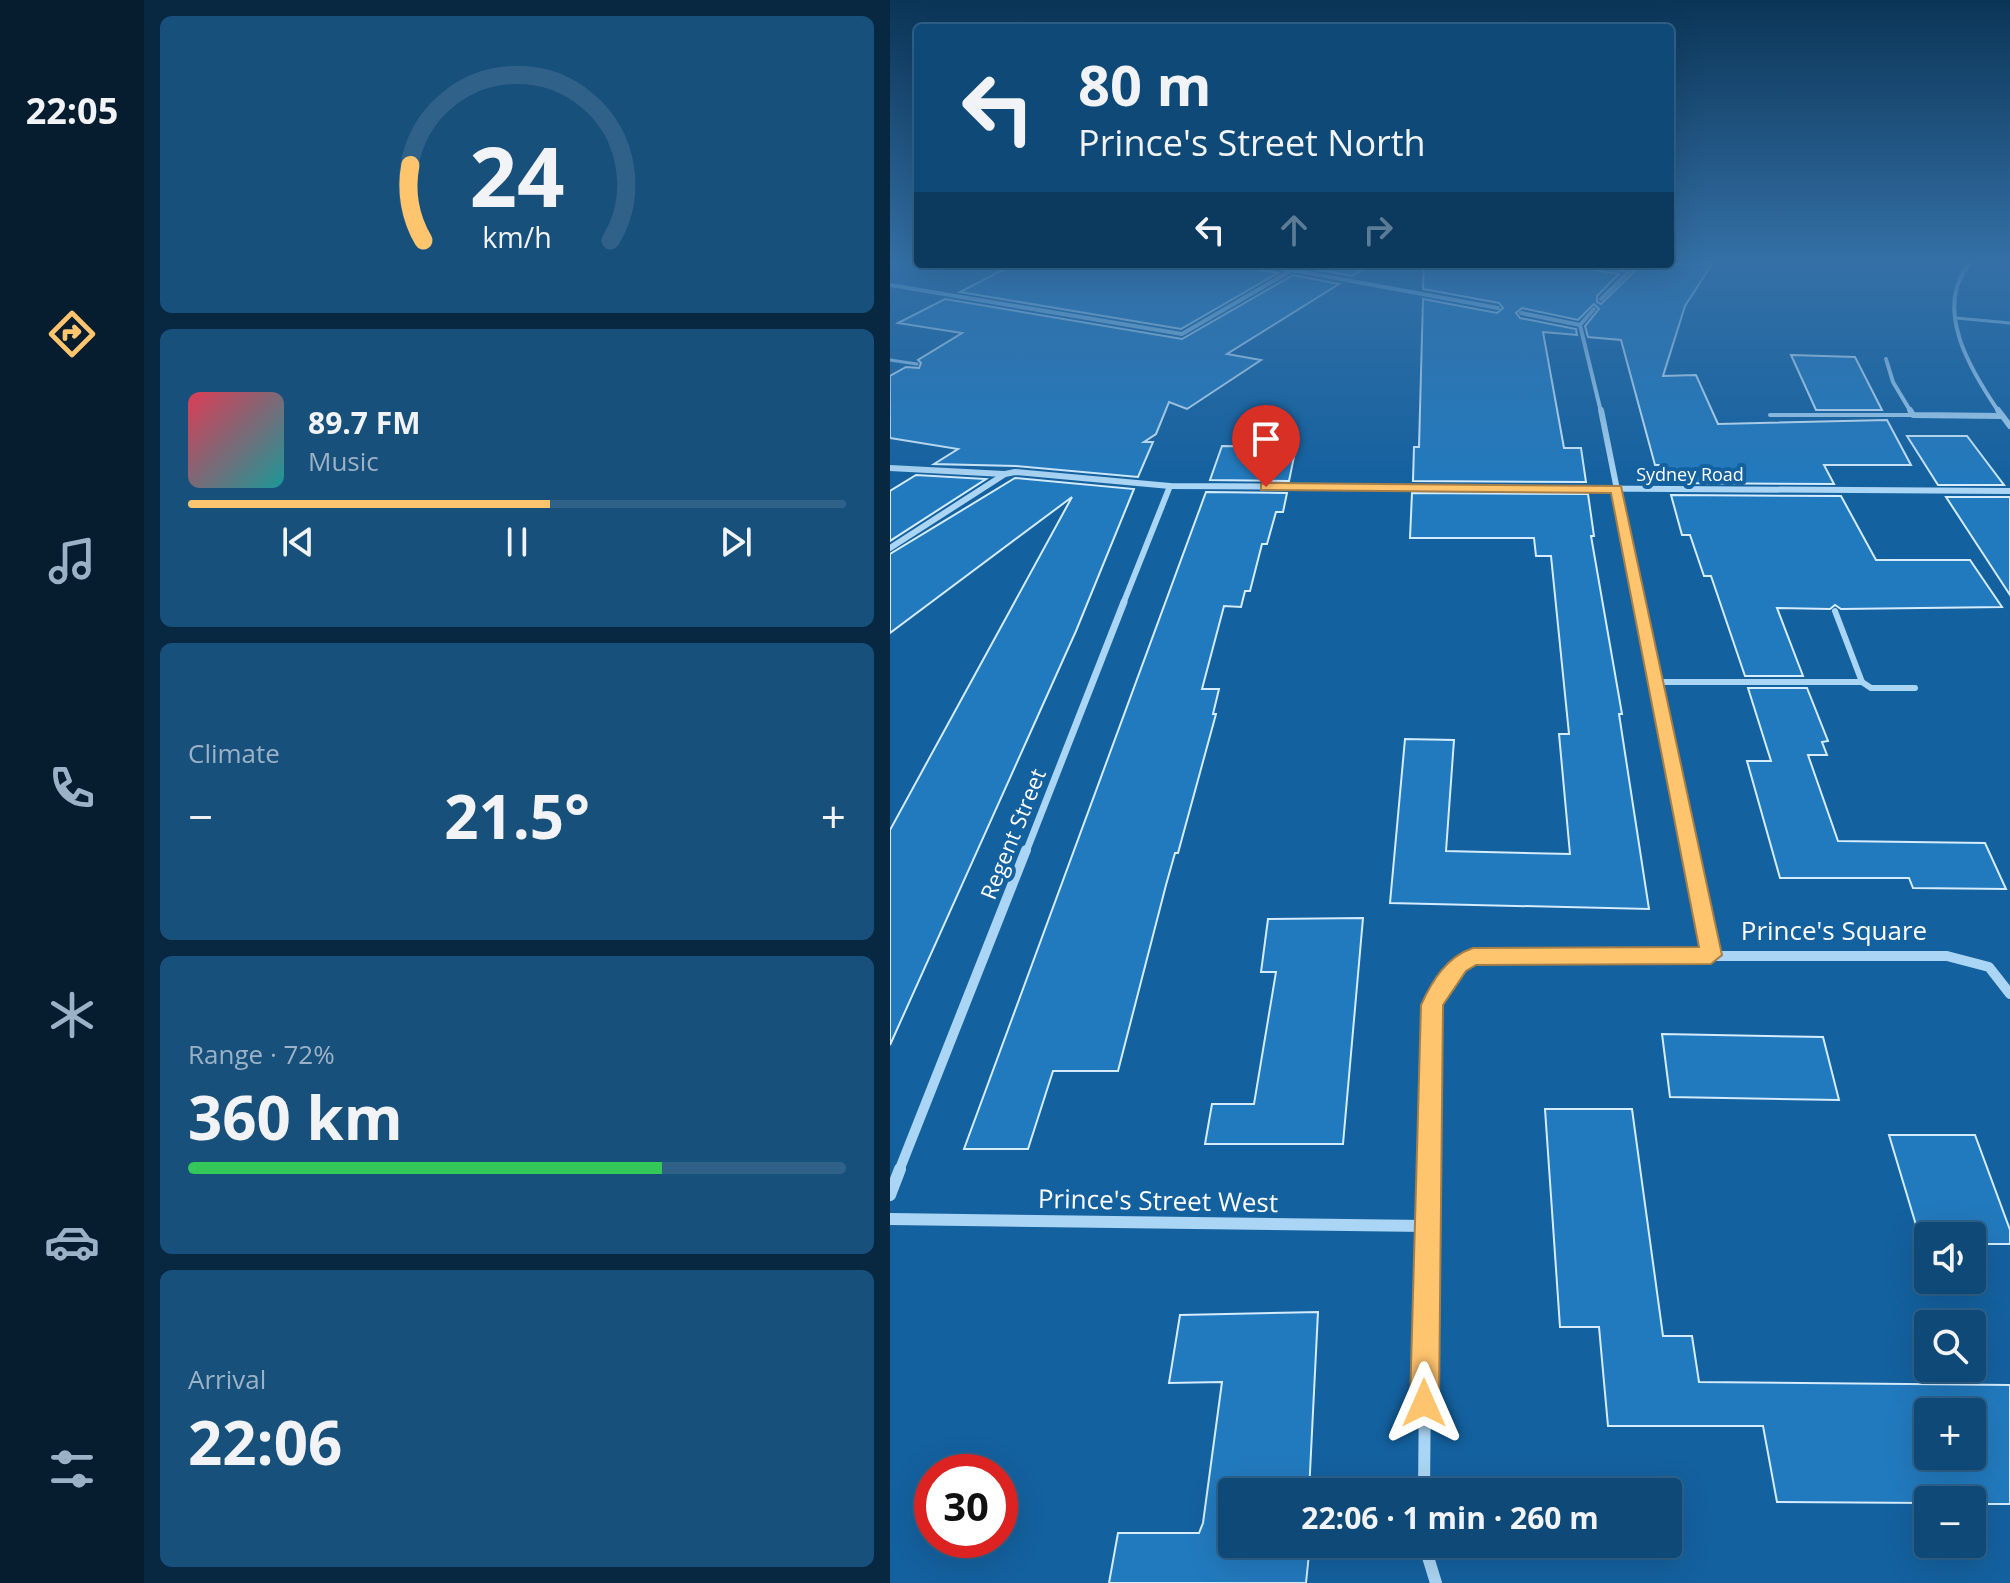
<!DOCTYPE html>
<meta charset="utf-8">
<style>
body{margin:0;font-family:"Open Sans",sans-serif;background:#18507c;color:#f1f3f6;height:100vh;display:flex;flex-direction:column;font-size:30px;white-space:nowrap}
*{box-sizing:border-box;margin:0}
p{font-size:26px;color:#9bb2c6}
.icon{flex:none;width:44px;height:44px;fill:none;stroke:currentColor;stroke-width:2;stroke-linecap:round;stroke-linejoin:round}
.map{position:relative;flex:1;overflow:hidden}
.panel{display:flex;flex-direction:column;gap:16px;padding:16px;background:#082841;width:746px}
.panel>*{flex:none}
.top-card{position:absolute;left:24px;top:24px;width:760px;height:244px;border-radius:8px;box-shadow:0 8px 32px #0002,0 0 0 2px #2f6189;background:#0f4977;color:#f1f3f6;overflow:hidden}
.tools{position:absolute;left:1024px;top:1222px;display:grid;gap:16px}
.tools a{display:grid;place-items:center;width:72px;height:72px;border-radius:8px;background:#0f4977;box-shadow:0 8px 32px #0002,0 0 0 2px #2f6189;font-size:40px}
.speed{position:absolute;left:24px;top:1454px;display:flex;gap:16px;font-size:40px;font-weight:700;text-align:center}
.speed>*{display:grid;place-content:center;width:104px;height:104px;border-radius:50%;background:#0f4977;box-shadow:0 8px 32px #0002,0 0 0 2px #2f6189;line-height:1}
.speed .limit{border:12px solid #d22;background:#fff;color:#111}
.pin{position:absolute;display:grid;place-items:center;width:68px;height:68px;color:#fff;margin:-82px -34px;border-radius:50% 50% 50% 0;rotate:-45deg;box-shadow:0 0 8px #0007}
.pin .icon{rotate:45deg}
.me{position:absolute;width:88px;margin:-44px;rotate:0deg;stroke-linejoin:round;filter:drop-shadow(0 0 6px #0008)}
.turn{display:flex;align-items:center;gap:28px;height:168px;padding:0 32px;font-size:36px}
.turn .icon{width:104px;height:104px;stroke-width:2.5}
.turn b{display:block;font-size:56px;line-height:68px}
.lanes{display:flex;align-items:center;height:76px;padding:0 32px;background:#0003;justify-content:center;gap:40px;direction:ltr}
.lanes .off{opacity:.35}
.big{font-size:60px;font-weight:700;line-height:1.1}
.panel .widget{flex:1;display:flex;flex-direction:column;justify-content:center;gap:12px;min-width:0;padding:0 28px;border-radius:12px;background:#18507c}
.panel .dial{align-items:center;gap:0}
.dial svg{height:208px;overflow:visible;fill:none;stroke:#2f6189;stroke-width:7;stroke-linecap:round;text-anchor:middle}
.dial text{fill:#f1f3f6;stroke:none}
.song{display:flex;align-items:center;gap:24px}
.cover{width:96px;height:96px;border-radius:12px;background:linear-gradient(135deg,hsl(350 70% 55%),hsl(180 70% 35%))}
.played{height:8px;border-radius:4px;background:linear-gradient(90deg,#ffc46e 55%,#2f6189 55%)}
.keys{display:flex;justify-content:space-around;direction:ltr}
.heat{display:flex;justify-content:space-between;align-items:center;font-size:44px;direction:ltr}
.charge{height:12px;border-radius:6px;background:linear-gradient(90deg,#34c759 72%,#2f6189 0)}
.trip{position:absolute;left:328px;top:1478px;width:464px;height:80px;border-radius:8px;background:#0f4977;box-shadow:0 8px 32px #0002,0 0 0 2px #2f6189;font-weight:700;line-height:80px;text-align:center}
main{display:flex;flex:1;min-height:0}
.tab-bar{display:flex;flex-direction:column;width:144px;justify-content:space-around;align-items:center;background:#061d30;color:#9bb2c6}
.tab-bar .icon{width:56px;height:56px}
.tab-bar .on{color:#ffc46e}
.tab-bar b{font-size:36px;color:#f1f3f6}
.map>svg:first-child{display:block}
.building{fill:#227abe;stroke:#d4ecfd;stroke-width:2;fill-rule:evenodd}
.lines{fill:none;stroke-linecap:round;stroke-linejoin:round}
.lane-far2{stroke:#abd5f4;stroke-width:3}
.lane-far1{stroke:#abd5f4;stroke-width:4}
.lane{stroke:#abd5f4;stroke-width:6}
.street-far4{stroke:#abd5f4;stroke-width:4}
.street-far3{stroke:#abd5f4;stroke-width:6}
.street-far2{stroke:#abd5f4;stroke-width:7}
.street-far1{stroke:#abd5f4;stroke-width:10}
.street{stroke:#abd5f4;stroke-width:12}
.route{fill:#ffc46e;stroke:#a67f48;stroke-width:2}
.labels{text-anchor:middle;stroke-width:8;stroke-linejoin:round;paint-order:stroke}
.far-street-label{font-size:18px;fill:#fff;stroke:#14619f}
.street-label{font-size:22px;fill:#fff;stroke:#14619f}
.near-street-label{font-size:26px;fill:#fff;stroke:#14619f}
</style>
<main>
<nav class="tab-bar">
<b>22:05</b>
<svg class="icon on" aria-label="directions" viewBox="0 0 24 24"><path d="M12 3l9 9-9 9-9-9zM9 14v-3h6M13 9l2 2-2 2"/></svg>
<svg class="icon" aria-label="music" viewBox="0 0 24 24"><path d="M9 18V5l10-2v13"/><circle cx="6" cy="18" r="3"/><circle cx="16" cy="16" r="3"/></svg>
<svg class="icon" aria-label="phone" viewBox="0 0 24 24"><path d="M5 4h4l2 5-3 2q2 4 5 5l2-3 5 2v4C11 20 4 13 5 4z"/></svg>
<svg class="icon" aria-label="climate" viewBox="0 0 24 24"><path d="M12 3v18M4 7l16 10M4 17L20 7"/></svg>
<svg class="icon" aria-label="car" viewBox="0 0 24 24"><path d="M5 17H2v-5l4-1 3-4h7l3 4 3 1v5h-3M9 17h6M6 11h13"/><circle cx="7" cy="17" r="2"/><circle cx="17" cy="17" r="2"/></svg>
<svg class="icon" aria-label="filters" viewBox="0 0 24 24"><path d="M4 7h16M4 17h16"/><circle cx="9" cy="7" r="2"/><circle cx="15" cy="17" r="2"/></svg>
</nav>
<section class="panel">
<div class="widget dial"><svg viewBox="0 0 100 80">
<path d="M14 69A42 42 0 1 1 86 69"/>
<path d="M14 69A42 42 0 0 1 9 40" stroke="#ffc46e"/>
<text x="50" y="56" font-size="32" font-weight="700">24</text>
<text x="50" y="72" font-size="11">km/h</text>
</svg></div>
<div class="widget">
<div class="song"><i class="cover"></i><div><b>89.7 FM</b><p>Music</p></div></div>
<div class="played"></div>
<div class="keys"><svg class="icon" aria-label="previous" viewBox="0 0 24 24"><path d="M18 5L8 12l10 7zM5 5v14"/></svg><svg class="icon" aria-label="pause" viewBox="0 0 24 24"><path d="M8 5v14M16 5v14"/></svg><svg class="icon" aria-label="next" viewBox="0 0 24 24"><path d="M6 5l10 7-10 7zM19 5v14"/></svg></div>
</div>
<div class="widget"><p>Climate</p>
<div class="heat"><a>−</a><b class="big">21.5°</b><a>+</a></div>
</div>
<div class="widget"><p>Range · 72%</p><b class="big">360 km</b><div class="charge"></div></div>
<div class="widget"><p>Arrival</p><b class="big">22:06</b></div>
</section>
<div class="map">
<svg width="1120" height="1583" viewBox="0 0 1120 1583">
<rect width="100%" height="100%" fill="#14619f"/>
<!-- building -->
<g class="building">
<path d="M 124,264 L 364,264 L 367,269 L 388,273 L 291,329 L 70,292 Z"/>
<path d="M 397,264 L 481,264 L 462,276 Z"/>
<path d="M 534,264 L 692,264 L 696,269 L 729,274 L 707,296 L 707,302 L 711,304 L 752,264 L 822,264 L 795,306 L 773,376 L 806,375 L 828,424 L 997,420 L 1021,465 L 934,465 L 944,484 L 778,483 L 773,465 L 765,465 L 731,340 L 698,337 L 695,326 L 709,309 L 704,304 L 688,320 L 632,308 L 626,313 L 630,318 L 686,329 L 687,335 L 653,332 L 674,448 L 691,448 L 696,482 L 523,481 L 524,447 L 529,447 L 533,299 L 607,313 L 613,308 L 609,303 L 533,289 Z"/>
<path d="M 403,275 L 449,284 L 337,354 L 371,360 L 297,409 L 279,402 L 266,434 L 254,442 L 263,442 L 248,477 L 126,466 L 44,464 L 68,449 L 0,438 L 0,376 L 16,367 L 29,368 L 31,363 L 28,360 L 72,333 L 8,323 L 55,299 L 292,339 Z"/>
<path d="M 901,355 L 965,357 L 992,410 L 926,410 Z"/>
<path d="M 1017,436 L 1077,436 L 1114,485 L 1048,485 Z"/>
<path d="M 332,446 L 406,447 L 399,481 L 320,480 Z"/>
<path d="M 26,475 L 96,479 L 0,541 L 0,491 Z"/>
<path d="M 125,478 L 244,489 L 186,631 L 0,1045 L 0,830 L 182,497 L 0,633 L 0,554 Z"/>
<path d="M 316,492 L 397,493 L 393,512 L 386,512 L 377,544 L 372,544 L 360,591 L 355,591 L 351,607 L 334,606 L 312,689 L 329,689 L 323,714 L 326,714 L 288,853 L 285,853 L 276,885 L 228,1071 L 163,1071 L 138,1149 L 74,1149 Z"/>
<path d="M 522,493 L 698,494 L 704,536 L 701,536 L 732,714 L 729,714 L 759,909 L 500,903 L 515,739 L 564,740 L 556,851 L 680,854 L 669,734 L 679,734 L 661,556 L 646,556 L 644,538 L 520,538 Z"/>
<path d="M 781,495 L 951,496 L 986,560 L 1080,560 L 1112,607 L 951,609 L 945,605 L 940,609 L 887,608 L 913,676 L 855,676 L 821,576 L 814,576 L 800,535 L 792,535 Z"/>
<path d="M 1056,497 L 1120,497 L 1120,595 Z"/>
<path d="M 858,688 L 917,688 L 938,741 L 932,742 L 937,755 L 918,755 L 948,841 L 1095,843 L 1116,889 L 1023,888 L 1019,878 L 890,878 L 857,761 L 881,761 Z"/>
<path d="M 473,918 L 453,1144 L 315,1144 L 322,1104 L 364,1104 L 386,972 L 371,972 L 378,919 Z"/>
<path d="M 772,1034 L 933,1037 L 949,1100 L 780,1097 Z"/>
<path d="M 655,1109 L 742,1109 L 773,1336 L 802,1336 L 809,1382 L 1120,1385 L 1120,1504 L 1082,1504 L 1082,1500 L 1038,1500 L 1038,1503 L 887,1502 L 873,1426 L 718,1426 L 709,1327 L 670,1327 ZM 1038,1412 L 1082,1412 L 1082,1456 L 1038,1456 Z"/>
<path d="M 999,1135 L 1085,1135 L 1120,1230 L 1120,1244 L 1082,1244 L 1082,1236 L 1038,1236 L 1038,1245 L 1032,1245 Z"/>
<path d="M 428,1312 L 419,1492 L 342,1492 L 342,1544 L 420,1544 L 416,1583 L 219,1583 L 228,1533 L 309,1533 L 313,1523 L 332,1382 L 279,1383 L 290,1315 Z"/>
</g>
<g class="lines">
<!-- lane-far2 -->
<g class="lane-far2">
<path d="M 1066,318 L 1120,323"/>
<path d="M 0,360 L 27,364"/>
</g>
<!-- lane-far1 -->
<path class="lane-far1" d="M 880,415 L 1023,415"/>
<!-- lane -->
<g class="lane">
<path d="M 765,682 L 972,682 L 945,611"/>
<path d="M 972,682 L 981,688 L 1025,688"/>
</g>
<!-- street-far4 -->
<g class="street-far4">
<path d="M 1080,263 C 1042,308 1081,371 1109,412"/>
<path d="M 369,264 L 608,308"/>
<path d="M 697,264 L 740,271"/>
<path d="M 0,285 L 292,334 L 402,270"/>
<path d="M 711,299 L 747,264"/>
<path d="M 704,309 L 690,325 L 711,412"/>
<path d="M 631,313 L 690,325"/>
<path d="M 996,359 L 1003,382 L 1021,412"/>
</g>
<!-- street-far3 -->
<g class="street-far3">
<path d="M 711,410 L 750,604"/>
<path d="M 1020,410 L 1023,415 L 1112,416"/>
<path d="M 1108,410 L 1120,426"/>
<path d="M 0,468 L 114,474"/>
<path d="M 0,548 L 115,474 L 125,472 L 280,486 L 1120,491"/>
<path d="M 233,604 L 280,486"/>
</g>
<!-- street-far2 -->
<g class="street-far2">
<path d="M 750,602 L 800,852"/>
<path d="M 136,852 L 234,602"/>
</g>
<!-- street-far1 -->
<g class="street-far1">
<path d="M 800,850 L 821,955"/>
<path d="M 9,1171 L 136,850"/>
<path d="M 537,1171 L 542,1005 L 558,977 L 583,956 L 1057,956 L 1099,967 L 1120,994"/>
</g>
<!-- street -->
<g class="street">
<path d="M 0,1195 L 10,1169"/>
<path d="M 0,1219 L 535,1226"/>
<path d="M 534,1492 L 537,1169"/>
<path d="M 534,1544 L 546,1583"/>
</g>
</g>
<!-- sky -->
<linearGradient id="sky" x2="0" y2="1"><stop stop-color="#0b3557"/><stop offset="0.54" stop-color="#3470a6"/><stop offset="1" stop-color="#3470a6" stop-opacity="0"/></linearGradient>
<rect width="1120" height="484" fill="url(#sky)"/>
<!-- route -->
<path class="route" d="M 376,483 L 731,486 L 832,955 L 821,964 L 586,965 L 576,971 L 553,1005 L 549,1403 L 545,1413 L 534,1418 L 524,1413 L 520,1403 L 531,1005 C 542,981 556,957 583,948 L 809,947 L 721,493 L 371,490 L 371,484 Z"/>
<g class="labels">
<!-- far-street labels -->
<g class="far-street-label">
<text x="800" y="481">Sydney Road</text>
</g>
<!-- street labels -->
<g class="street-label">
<text transform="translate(123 834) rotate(-68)" y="8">Regent Street</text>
</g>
<!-- near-street labels -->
<g class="near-street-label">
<text x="944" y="940">Prince's Square</text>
<text transform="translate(268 1201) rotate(1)" y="9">Prince's Street West</text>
</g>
</g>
</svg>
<div class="tools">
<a><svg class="icon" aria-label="sound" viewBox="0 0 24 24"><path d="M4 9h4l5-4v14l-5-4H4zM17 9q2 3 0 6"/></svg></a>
<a><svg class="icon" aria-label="search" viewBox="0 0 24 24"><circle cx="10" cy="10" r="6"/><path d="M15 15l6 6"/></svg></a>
<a>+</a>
<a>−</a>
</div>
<div class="speed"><div class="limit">30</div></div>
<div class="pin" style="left:376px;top:487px;background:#d93025"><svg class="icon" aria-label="arrive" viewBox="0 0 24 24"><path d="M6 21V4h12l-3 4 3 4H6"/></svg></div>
<svg class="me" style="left:534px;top:1403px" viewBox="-20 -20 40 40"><path d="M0-17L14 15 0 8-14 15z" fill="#ffc46e" stroke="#fff" stroke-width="4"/></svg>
<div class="trip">22:06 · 1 min · 260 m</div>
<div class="top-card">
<div class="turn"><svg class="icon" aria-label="left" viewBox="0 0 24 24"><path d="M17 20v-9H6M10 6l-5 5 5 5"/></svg><div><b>80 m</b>Prince's Street North</div></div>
<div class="lanes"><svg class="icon" aria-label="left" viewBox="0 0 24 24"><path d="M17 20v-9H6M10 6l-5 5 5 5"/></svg><svg class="icon off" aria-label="ahead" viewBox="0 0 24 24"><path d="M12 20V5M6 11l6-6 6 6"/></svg><svg class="icon off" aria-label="right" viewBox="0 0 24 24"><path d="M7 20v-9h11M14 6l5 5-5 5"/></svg></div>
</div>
</div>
</main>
